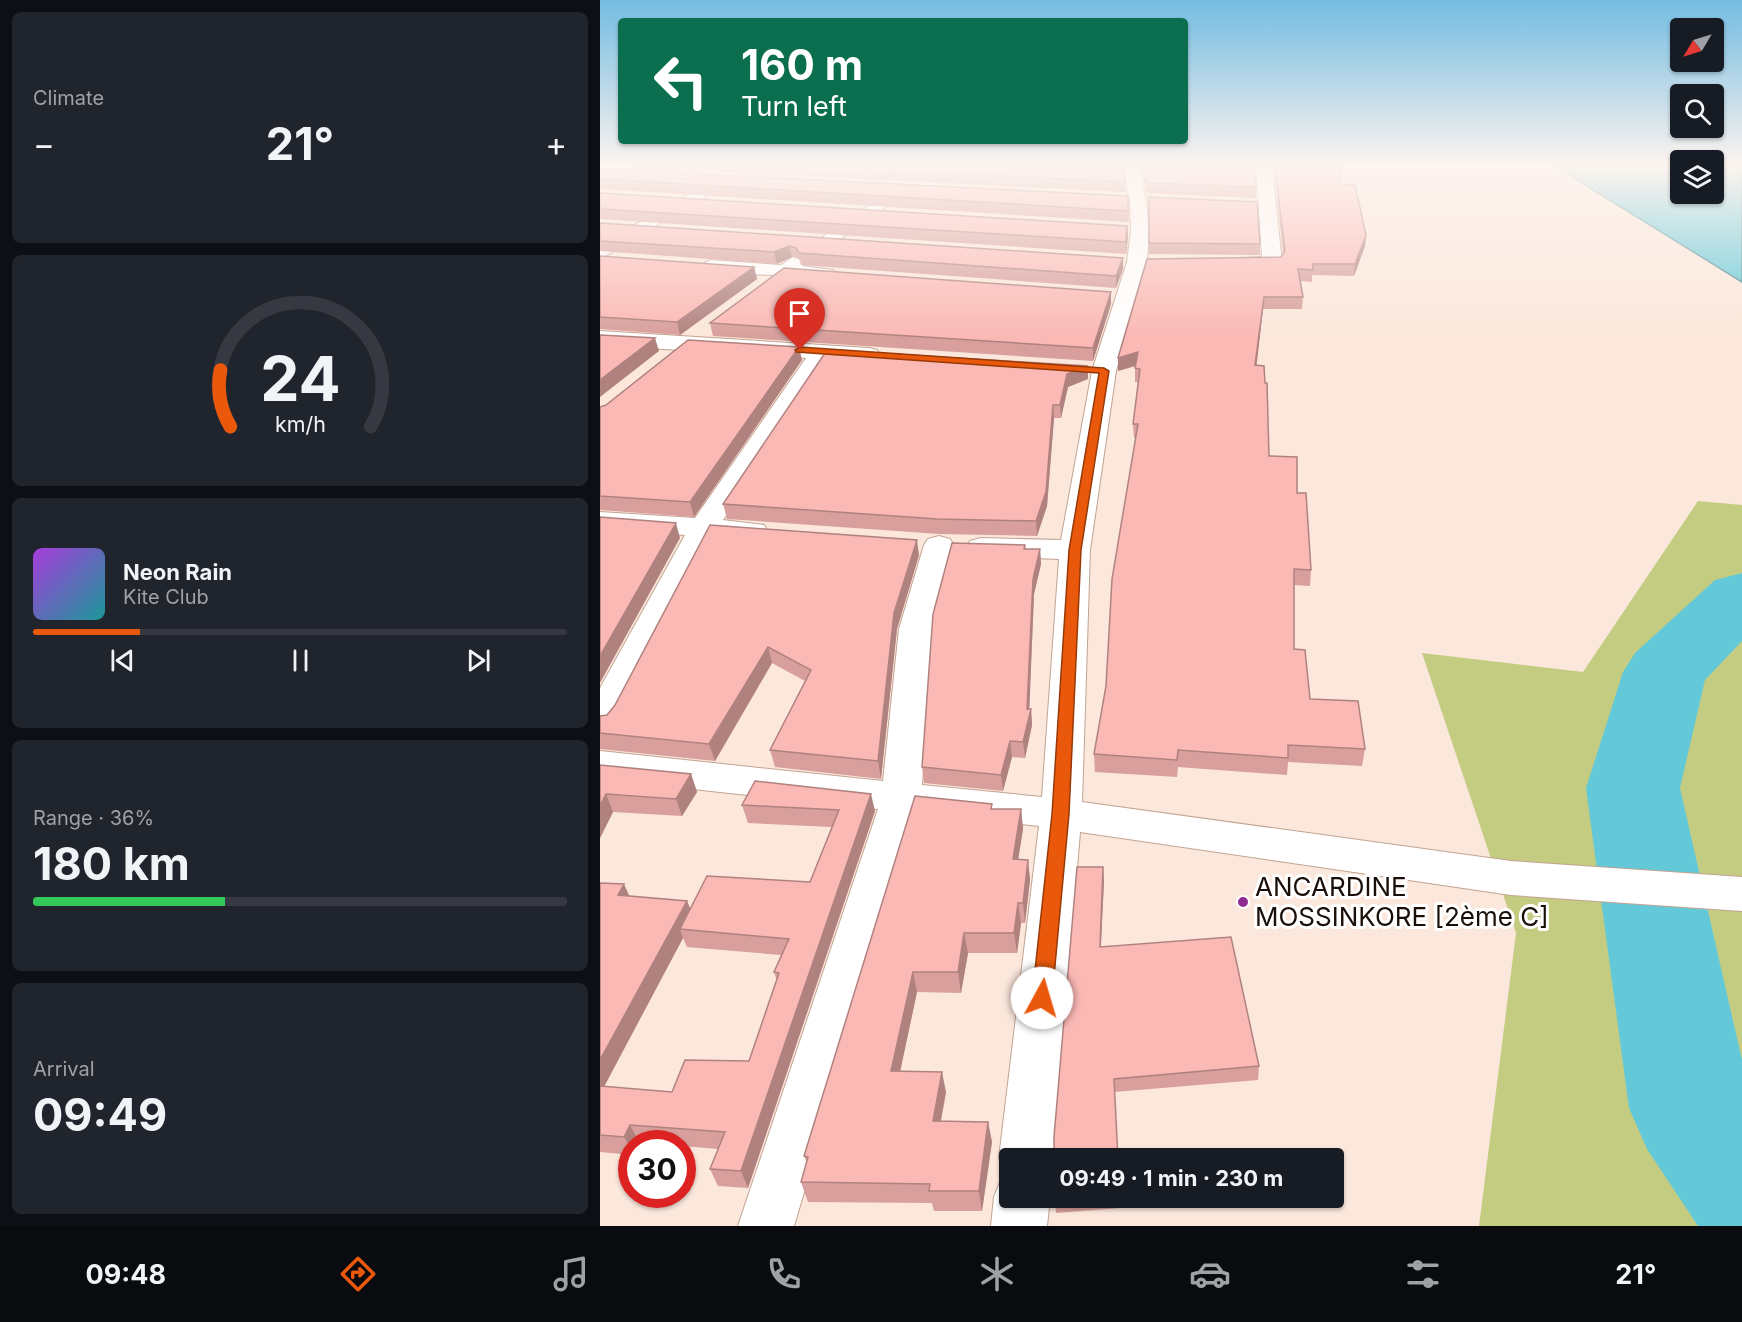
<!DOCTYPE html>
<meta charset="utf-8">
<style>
body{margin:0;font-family:Inter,sans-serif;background:#20242c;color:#f1f3f6;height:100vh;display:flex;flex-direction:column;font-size:22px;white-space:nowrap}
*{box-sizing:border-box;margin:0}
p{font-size:20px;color:#9ea1a6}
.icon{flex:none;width:33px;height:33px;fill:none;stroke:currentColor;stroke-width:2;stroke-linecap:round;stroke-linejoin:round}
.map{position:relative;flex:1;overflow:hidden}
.drawer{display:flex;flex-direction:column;gap:12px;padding:12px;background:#0d0f14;width:600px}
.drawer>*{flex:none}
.banner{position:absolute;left:18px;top:18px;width:570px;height:126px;border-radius:6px;box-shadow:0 2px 4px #0004;background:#0b6e4f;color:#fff;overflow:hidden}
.needle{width:39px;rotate:232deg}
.controls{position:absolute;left:1070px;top:18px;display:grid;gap:12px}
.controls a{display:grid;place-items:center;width:54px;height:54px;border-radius:6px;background:#171b24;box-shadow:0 2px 4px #0004;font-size:30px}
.speed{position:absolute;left:18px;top:1130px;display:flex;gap:12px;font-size:30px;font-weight:700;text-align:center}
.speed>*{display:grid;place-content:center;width:78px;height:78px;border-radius:50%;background:#171b24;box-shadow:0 2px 4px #0004;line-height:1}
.speed .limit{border:9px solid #d22;background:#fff;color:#111}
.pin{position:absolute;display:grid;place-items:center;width:51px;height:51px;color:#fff;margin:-62px -26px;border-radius:50% 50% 50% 0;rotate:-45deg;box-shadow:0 0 6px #0007}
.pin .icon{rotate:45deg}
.me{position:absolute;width:66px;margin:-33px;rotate:6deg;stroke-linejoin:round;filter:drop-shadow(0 0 4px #0008)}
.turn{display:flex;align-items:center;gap:21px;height:126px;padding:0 24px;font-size:27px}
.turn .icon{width:78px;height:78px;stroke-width:2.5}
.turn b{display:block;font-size:42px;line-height:51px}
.big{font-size:45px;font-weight:700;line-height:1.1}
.drawer .widget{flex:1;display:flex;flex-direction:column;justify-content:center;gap:9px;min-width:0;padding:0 21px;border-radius:9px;background:#20242c}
.drawer .dial{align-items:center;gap:0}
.dial svg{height:156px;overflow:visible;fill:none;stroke:#363941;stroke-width:7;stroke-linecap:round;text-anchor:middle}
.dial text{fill:#f1f3f6;stroke:none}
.song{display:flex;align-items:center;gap:18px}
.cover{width:72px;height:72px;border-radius:9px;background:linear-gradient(135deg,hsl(280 70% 55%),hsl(180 70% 35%))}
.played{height:6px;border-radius:3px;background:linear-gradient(90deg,#ea580c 20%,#363941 20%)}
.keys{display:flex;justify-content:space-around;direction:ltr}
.heat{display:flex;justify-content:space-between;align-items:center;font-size:33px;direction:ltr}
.charge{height:9px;border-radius:4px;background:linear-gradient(90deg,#34c759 36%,#363941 0)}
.trip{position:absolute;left:399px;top:1148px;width:345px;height:60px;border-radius:6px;background:#171b24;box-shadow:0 2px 4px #0004;font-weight:700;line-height:60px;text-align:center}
.dock{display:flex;height:96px;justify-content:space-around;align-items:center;background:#090b0e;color:#9ea1a6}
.dock .icon{width:42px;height:42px}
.dock .selected{color:#ea580c}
.dock b{font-size:27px;color:#f1f3f6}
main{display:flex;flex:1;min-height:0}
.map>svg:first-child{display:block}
.green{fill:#c4cc82}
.water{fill:#63c9d9;stroke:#4d919a;stroke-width:1.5}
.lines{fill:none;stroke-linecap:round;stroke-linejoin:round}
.river{fill:#63c9d9;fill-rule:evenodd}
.street-casing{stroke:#c3a391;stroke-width:2}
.street{fill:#fff;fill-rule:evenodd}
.wall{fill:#d89f9c;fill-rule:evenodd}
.shaded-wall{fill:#b0827f}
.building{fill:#fbb9b5;stroke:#b0827f;stroke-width:1.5}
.route{fill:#ea580c;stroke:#983908;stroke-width:1.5}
.poi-dot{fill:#8f2a90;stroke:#fff;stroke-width:2}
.labels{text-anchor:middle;stroke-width:6;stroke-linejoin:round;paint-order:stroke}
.near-poi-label{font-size:26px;fill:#190e08;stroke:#fff;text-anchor:start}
</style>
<main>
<section class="drawer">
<div class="widget"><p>Climate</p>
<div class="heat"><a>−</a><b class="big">21°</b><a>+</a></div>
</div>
<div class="widget dial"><svg viewBox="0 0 100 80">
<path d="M14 69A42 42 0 1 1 86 69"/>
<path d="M14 69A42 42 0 0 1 9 40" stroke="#ea580c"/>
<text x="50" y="56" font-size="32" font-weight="700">24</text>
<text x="50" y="72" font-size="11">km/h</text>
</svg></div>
<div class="widget">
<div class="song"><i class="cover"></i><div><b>Neon Rain</b><p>Kite Club</p></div></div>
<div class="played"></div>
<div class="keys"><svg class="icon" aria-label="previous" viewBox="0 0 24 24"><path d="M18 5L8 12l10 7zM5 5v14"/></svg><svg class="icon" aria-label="pause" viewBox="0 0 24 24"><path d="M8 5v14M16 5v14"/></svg><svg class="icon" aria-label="next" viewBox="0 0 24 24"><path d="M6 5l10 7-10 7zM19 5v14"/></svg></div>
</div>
<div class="widget"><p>Range · 36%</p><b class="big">180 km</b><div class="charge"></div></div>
<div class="widget"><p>Arrival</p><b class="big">09:49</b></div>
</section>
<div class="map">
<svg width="1142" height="1226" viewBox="0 0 1142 1226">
<rect width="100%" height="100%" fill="#fbe7db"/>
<!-- green -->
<path class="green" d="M 1098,501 L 1142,505 L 1142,1226 L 879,1226 L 916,933 L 822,653 L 983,672 Z"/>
<!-- water -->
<path class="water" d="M 956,167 L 1080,167 L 1080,194 L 1113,194 L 1113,167 L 1142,167 L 1142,282 Z"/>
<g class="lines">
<!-- river -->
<path class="river" d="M 1142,573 L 1142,641 L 1105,680 L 1080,788 L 1142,1060 L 1142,1226 L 1098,1226 L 1047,1149 L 1029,1108 L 986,788 L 1023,672 L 1035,653 L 1115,580 Z"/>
<defs>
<g id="street">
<path d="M 136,167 L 155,167 L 0,259 L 0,245 Z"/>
<path d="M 334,167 L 350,167 L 328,193 L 316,193 L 314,190 Z"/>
<path d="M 523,167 L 539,167 L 546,201 L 549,230 L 547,262 L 516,371 L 490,550 L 482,802 L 911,861 L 1142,877 L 1142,911 L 911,895 L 480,832 L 453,1158 L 410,1158 L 410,1197 L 450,1197 L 447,1226 L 391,1226 L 394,1197 L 402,1177 L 406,1176 L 399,1158 L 439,826 L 317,813 L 194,1226 L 138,1226 L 278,809 L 0,779 L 0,751 L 283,781 L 299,629 L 324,545 L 328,539 L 339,536 L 350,539 L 354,545 L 333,629 L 322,785 L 442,797 L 459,559 L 381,556 L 370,553 L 366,547 L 370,541 L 381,538 L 461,540 L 492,371 L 527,262 L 531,230 L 530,201 Z"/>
<path d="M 656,167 L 672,167 L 682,263 L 672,269 L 627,267 L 624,263 L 627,259 L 662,257 Z"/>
<path d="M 301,184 L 309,189 L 307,192 L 202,266 L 233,270 L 236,274 L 233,278 L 110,272 L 100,266 L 110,260 L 181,265 Z"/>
<path d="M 0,331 L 269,348 L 277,350 L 280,355 L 277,360 L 269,362 L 228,359 L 123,520 L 164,525 L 168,531 L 164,537 L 153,540 L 113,537 L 19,721 L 13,730 L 0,733 L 0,688 L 85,535 L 0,530 L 0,512 L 95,518 L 206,358 L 0,345 Z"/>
</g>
</defs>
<!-- street casing -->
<use href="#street" class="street-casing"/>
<!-- street -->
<use href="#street" class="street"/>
</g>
<!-- wall -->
<g class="wall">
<path d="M 26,167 L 523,167 L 525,182 L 525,192 Z"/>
<path d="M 540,167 L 655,167 L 656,198 L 547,193 Z"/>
<path d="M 674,167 L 740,167 L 740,185 L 766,235 L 765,246 L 754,276 L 712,275 L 712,282 L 700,281 L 703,297 L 702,309 L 663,309 L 656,365 L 669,456 L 697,493 L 711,570 L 710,586 L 694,585 L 694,649 L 710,699 L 765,749 L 762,766 L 688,762 L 687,775 L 578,767 L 577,777 L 495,772 L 494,754 L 506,686 L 536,438 L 534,438 L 533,424 L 538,382 L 535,382 L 535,366 L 518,371 L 681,257 L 683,254 Z"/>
<path d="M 0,169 L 528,196 L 529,222 L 0,189 Z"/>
<path d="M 0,193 L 527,226 L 528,237 L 526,254 L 0,219 Z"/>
<path d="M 549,197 L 660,244 L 660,255 L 549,254 Z"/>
<path d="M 0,223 L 523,269 L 516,288 L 201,265 L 199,259 L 192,257 L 177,264 L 0,251 Z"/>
<path d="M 0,256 L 154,267 L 157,279 L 80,335 L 0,329 Z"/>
<path d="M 511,304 L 493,361 L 113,336 L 110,323 Z"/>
<path d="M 202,360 L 94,517 L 0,510 L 0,407 Z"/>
<path d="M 488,379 L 468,387 L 461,418 L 454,418 L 447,506 L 437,536 L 339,534 L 127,519 L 123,504 Z"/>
<path d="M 425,545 L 426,549 L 440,549 L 441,564 L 434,594 L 429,709 L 431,709 L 432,725 L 425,758 L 412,757 L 403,791 L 324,783 L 322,767 Z"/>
<path d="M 319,555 L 297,629 L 281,779 L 175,767 L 170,750 L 205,681 L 172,663 L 115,761 L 0,749 L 0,716 L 7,715 Z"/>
<path d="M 0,765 L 91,774 L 97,792 L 82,816 L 13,812 L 0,838 Z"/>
<path d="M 142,805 L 275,811 L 148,1188 L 118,1186 L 110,1169 L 118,1149 L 82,1146 L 82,1143 L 39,1142 L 32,1143 L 32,1155 L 0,1152 L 0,883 L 29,896 L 87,901 L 90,909 L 210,882 L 232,827 L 148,823 ZM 83,938 L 87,947 L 181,955 L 174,972 L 177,981 L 149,1061 L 72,1092 L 4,1087 Z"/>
<path d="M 393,809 L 421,809 L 423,829 L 418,860 L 428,860 L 430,880 L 425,923 L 421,923 L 417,953 L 368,953 L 361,993 L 317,992 L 300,1071 L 346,1092 L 341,1121 L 388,1122 L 392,1142 L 382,1211 L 334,1211 L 332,1203 L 208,1202 L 201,1182 L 207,1163 L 204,1156 Z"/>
<path d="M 504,881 L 501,946 L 659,1066 L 658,1080 L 514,1092 L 454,1158 Z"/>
<path d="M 455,1197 L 520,1197 L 521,1208 L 456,1213 Z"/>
</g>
<!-- shaded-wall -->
<g class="shaded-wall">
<path d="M 527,226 L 528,237 L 526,254 L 526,242 Z"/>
<path d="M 766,235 L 765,246 L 754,276 L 755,264 Z"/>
<path d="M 189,246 L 192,257 L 177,264 L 174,252 Z"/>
<path d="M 523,258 L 523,269 L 516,288 L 516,276 Z"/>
<path d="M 154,267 L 157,279 L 80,335 L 77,322 Z"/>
<path d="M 511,292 L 511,304 L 493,361 L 493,348 Z"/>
<path d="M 664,297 L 663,309 L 655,379 L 655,365 Z"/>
<path d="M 55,338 L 59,351 L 0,397 L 0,380 Z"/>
<path d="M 199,347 L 202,360 L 94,517 L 90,502 Z"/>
<path d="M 538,352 L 538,365 L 518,371 L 518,358 Z"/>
<path d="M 488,366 L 488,379 L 468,387 L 461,418 L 460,405 L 467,374 Z"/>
<path d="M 453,405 L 454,418 L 447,506 L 437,536 L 436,521 Z"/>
<path d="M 76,523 L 80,538 L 0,683 L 0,656 Z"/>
<path d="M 317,540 L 319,555 L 297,629 L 281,779 L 278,761 L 294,613 Z"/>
<path d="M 440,549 L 441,564 L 434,594 L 429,717 L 431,709 L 432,725 L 425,758 L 423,742 L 427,709 L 433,579 Z"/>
<path d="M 168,647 L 172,663 L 115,761 L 109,744 Z"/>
<path d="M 410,741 L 412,757 L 403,791 L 401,775 Z"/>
<path d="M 91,774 L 97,792 L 82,816 L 76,799 Z"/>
<path d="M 6,794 L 13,812 L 0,838 L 0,806 Z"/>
<path d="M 271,794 L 275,811 L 148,1188 L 141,1171 Z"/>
<path d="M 421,809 L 423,829 L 415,879 L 413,859 Z"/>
<path d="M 428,860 L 430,880 L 425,923 L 423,903 Z"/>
<path d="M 503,867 L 504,881 L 500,960 L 500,947 Z"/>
<path d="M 24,884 L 32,902 L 18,895 Z"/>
<path d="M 87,901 L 94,918 L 80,929 L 83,938 L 0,1094 L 0,1060 Z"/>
<path d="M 418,903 L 421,923 L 417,953 L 414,933 Z"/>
<path d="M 364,933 L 368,953 L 361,993 L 358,972 Z"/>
<path d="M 313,972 L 317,992 L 296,1091 L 291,1071 Z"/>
<path d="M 342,1072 L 346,1092 L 337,1141 L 333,1121 Z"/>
<path d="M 388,1122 L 392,1142 L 382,1211 L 379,1191 Z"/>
<path d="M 30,1125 L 39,1142 L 32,1143 L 32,1151 L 24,1137 Z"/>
</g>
<!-- building -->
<g class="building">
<path d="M 221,167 L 523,167 L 525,182 Z"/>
<path d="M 542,167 L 655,167 L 656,187 L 547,183 Z"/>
<path d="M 675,167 L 740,167 L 740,185 L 755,185 L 766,235 L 755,264 L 713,264 L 713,270 L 698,269 L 703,297 L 664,297 L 655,365 L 664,366 L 665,383 L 667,383 L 669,456 L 697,457 L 697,493 L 706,493 L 711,570 L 694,569 L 694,649 L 705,650 L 710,699 L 758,701 L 765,749 L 688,745 L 688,758 L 578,750 L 577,760 L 494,754 L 506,686 L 512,579 L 538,424 L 533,424 L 540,369 L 535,368 L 538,352 L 518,358 L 547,259 L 681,257 L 685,251 Z"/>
<path d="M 0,169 L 528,196 L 528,211 L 0,179 Z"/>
<path d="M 0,193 L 527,226 L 526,242 L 0,209 Z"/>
<path d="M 549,197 L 657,202 L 660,244 L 549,243 Z"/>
<path d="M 0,223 L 523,258 L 516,276 L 199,253 L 196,248 L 189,246 L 174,252 L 0,241 Z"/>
<path d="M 0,256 L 154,267 L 77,322 L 0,317 Z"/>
<path d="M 184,268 L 511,292 L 493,348 L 110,323 Z"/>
<path d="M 0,335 L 55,338 L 0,380 Z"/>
<path d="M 88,340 L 199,347 L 90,502 L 0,496 L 0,407 L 6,405 Z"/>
<path d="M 227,350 L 488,366 L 467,374 L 460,405 L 453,405 L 446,492 L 436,521 L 337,519 L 123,504 Z"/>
<path d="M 0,517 L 76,523 L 0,656 Z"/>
<path d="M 110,525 L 317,540 L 294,613 L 278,761 L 170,750 L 211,670 L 168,647 L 109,744 L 0,733 L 0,716 L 7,715 L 15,705 Z"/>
<path d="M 352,543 L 425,545 L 424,549 L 440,549 L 433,579 L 427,709 L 431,709 L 423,742 L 410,741 L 401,775 L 322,767 L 333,614 Z"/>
<path d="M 0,765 L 91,774 L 76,799 L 6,794 L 0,806 Z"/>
<path d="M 155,781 L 271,794 L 141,1171 L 110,1169 L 125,1132 L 30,1125 L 24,1137 L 0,1135 L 0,1086 L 72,1092 L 85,1060 L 149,1061 L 179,973 L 174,972 L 189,939 L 80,929 L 107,876 L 210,882 L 239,810 L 142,805 Z"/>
<path d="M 315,796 L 392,804 L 391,809 L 421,809 L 413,859 L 428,860 L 423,903 L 418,903 L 414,933 L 364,933 L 358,972 L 313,972 L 291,1071 L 342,1072 L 333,1121 L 388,1122 L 379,1191 L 329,1191 L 330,1184 L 201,1182 L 208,1157 L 204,1156 Z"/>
<path d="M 477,867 L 503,867 L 500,947 L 631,937 L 659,1066 L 514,1079 L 518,1158 L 454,1158 L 454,1137 Z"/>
<path d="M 0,883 L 24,884 L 18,895 L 87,901 L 0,1060 Z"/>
<path d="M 455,1197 L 490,1197 L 455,1199 Z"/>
</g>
<!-- sky -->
<linearGradient id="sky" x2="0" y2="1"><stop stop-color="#73bce2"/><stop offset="0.49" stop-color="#fdf4ef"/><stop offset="1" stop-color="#fdf4ef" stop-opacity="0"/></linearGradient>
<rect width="1142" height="338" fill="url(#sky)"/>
<!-- route -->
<path class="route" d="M 200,347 L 504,368 L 509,371 L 481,550 L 469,814 L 452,998 L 449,1004 L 442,1006 L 435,1004 L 432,998 L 452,814 L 469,550 L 499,373 L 196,352 L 195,350 Z"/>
<!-- markers -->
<circle class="poi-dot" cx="643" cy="902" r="6"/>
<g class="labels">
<!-- near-poi labels -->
<g class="near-poi-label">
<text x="655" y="896">ANCARDINE<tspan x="655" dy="30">MOSSINKORE [2ème C]</tspan></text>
</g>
</g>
</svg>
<div class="controls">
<a><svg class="needle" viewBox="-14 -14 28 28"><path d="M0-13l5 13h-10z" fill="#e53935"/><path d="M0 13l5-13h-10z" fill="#9ea1a6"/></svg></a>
<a><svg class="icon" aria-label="search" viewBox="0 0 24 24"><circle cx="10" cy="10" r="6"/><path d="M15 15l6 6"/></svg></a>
<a><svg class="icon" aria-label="layers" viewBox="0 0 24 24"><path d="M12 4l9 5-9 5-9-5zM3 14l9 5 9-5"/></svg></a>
</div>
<div class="speed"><div class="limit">30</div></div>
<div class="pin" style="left:200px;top:350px;background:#d93025"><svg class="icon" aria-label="arrive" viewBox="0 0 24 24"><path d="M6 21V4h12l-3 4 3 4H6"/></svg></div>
<svg class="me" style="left:442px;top:998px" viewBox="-20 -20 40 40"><circle r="19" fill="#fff"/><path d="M0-13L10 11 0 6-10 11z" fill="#ea580c"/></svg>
<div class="trip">09:49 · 1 min · 230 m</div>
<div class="banner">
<div class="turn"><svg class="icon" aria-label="left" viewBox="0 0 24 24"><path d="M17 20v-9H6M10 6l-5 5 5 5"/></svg><div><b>160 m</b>Turn left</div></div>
</div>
</div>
</main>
<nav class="dock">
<b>09:48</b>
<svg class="icon selected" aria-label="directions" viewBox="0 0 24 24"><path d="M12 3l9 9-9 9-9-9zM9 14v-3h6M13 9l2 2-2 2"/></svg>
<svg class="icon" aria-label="music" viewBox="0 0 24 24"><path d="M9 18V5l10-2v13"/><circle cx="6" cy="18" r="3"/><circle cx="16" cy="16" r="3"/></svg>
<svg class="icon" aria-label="phone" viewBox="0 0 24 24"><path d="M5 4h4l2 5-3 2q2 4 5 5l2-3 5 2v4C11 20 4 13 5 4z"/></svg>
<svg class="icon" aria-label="climate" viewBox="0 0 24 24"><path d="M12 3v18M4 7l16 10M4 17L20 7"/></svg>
<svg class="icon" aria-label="car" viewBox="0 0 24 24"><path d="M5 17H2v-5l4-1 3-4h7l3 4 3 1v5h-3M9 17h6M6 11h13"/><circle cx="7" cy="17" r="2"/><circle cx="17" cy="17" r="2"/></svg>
<svg class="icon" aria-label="filters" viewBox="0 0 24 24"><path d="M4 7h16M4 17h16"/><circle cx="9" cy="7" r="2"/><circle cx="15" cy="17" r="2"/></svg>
<b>21°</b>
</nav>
